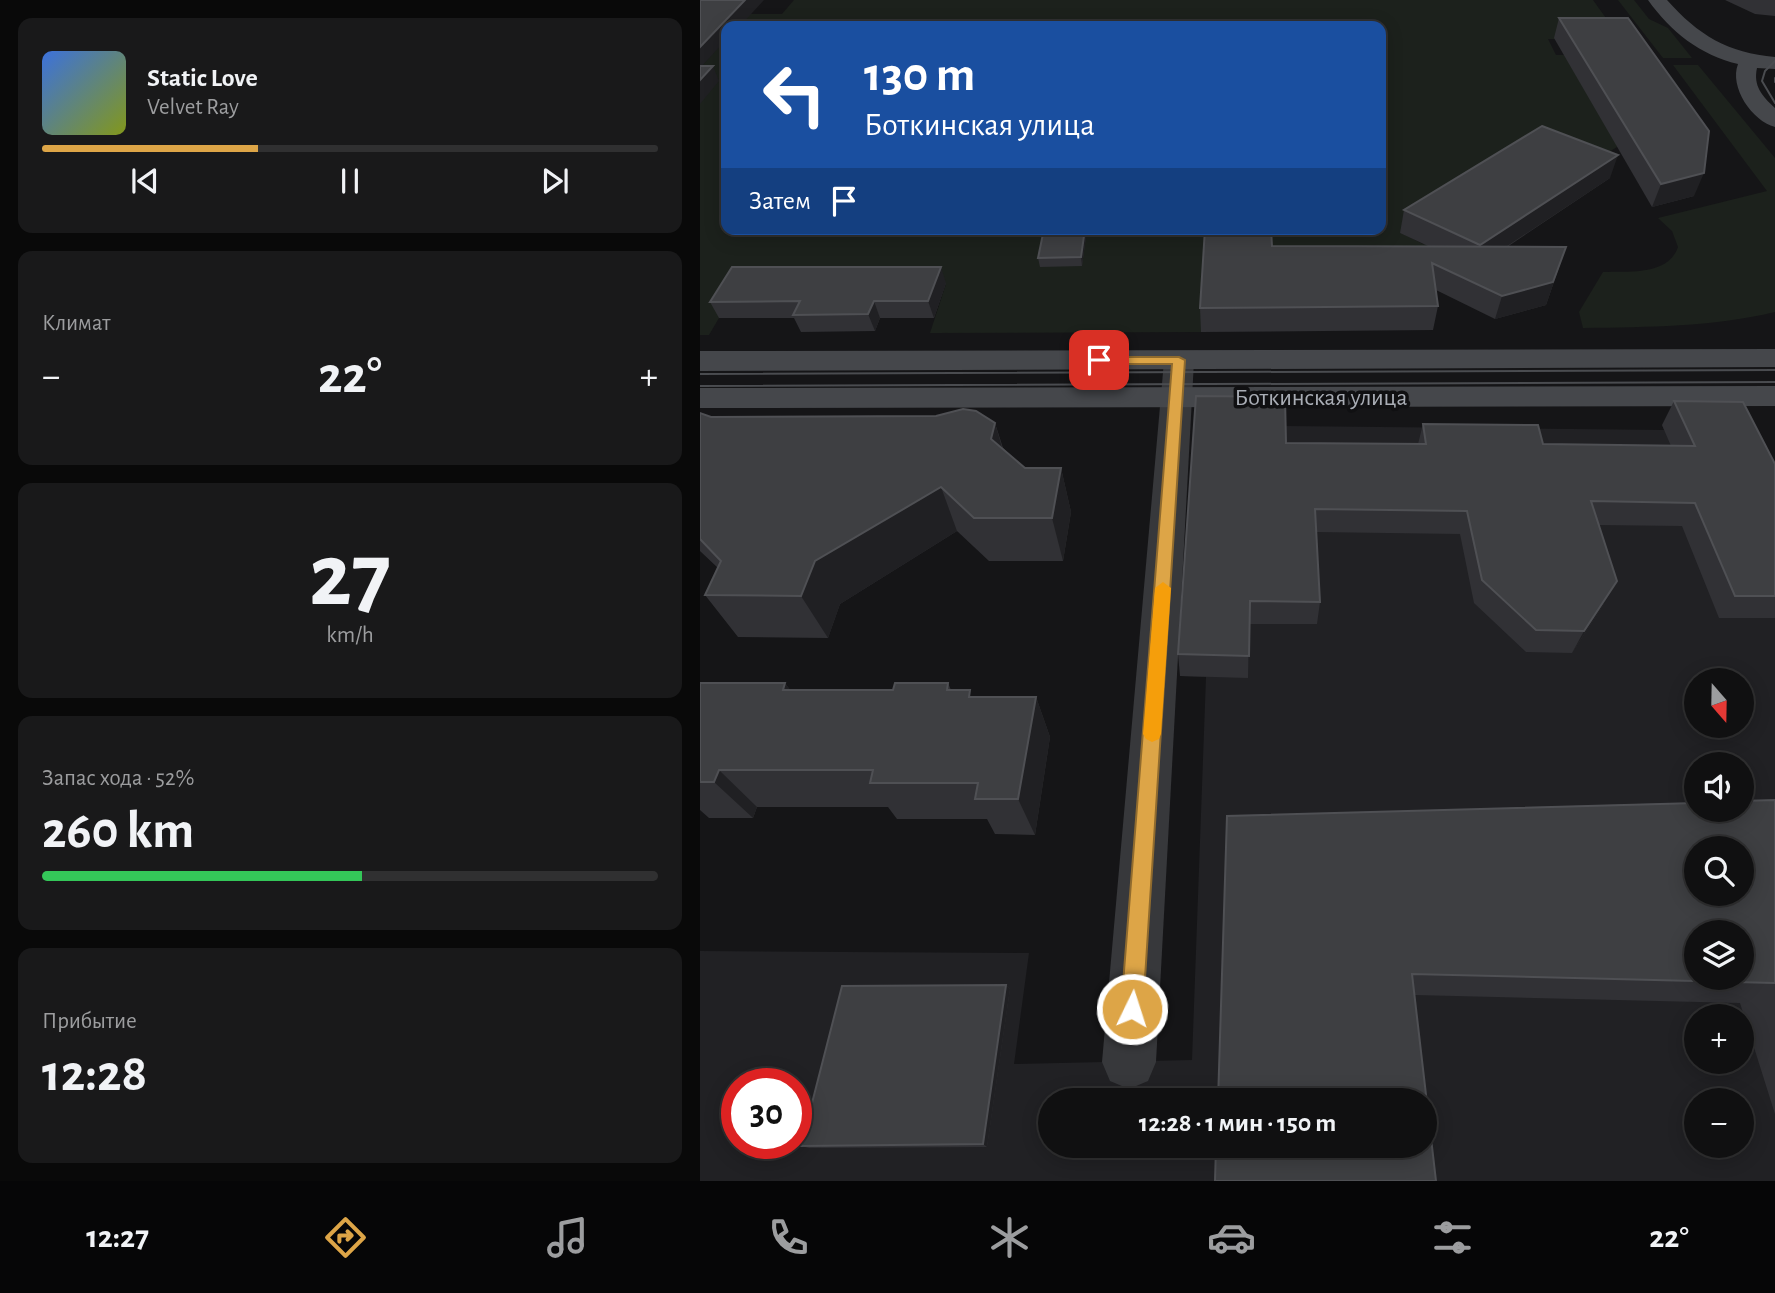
<!DOCTYPE html>
<html lang="ru">
<meta charset="utf-8">
<style>
body{margin:0;font-family:"Alegreya Sans",sans-serif;background:#19191a;color:#f1f3f6;height:100vh;display:flex;flex-direction:column;font-size:26px;white-space:nowrap}
*{box-sizing:border-box;margin:0}
p{font-size:23px;color:#9c9d9f}
.icon{flex:none;width:38px;height:38px;fill:none;stroke:currentColor;stroke-width:2;stroke-linecap:round;stroke-linejoin:round}
.map{position:relative;flex:1;overflow:hidden}
.sheet{display:flex;flex-direction:column;gap:18px;padding:18px;background:#090909;width:700px}
.sheet>*{flex:none}
.banner{position:absolute;left:21px;top:21px;width:665px;height:214px;border-radius:14px;box-shadow:0 4px 18px #0003,0 0 0 2px #303031;background:#1a4fa0;color:#fff;overflow:hidden}
.needle{width:46px;rotate:160deg}
.buttons{position:absolute;left:984px;top:668px;display:grid;gap:14px}
.buttons a{display:grid;place-items:center;width:70px;height:70px;border-radius:50%;background:#101011;box-shadow:0 4px 18px #0003,0 0 0 2px #303031;font-size:35px}
.speed{position:absolute;left:21px;top:1068px;display:flex;gap:14px;font-size:35px;font-weight:700;text-align:center}
.speed>*{display:grid;place-content:center;width:91px;height:91px;border-radius:50%;background:#101011;box-shadow:0 4px 18px #0003,0 0 0 2px #303031;line-height:1}
.speed .limit{border:10px solid #d22;background:#fff;color:#111}
.pin{position:absolute;display:grid;place-items:center;width:60px;height:60px;color:#fff;margin:-30px;border-radius:14px;box-shadow:0 4px 10px #0006}
.me{position:absolute;width:77px;margin:-38px;rotate:4deg;stroke-linejoin:round;filter:drop-shadow(0 0 5px #0008)}
.turn{display:flex;align-items:center;gap:24px;height:147px;padding:0 28px;font-size:32px}
.turn .icon{width:91px;height:91px;stroke-width:2.5}
.turn b{display:block;font-size:49px;line-height:60px}
.then{display:flex;align-items:center;height:66px;padding:0 28px;background:#0003;gap:14px;font-size:26px}
.big{font-size:52px;font-weight:700;line-height:1.1}
.sheet .tile{flex:1;display:flex;flex-direction:column;justify-content:center;gap:10px;min-width:0;padding:0 24px;border-radius:14px;background:#19191a}
.sheet .dial{align-items:center;gap:0}
.dial b{font-size:91px;line-height:1}
.song{display:flex;align-items:center;gap:21px}
.cover{width:84px;height:84px;border-radius:10px;background:linear-gradient(135deg,hsl(220 70% 55%),hsl(70 70% 35%))}
.played{height:7px;border-radius:4px;background:linear-gradient(90deg,#dda547 35%,#303031 35%)}
.keys{display:flex;justify-content:space-around;direction:ltr}
.heat{display:flex;justify-content:space-between;align-items:center;font-size:38px;direction:ltr}
.charge{height:10px;border-radius:5px;background:linear-gradient(90deg,#34c759 52%,#303031 0)}
.trip{position:absolute;left:338px;top:1088px;width:399px;height:70px;border-radius:35px;background:#101011;box-shadow:0 4px 18px #0003,0 0 0 2px #303031;font-weight:700;line-height:70px;text-align:center}
.menu{display:flex;height:112px;justify-content:space-around;align-items:center;background:#060607;color:#9c9d9f}
.menu .icon{width:49px;height:49px}
.menu .selected{color:#dda547}
.menu b{font-size:32px;color:#f1f3f6}
main{display:flex;flex:1;min-height:0}
.map>svg:first-child{display:block}
.built{fill:#212124;fill-rule:evenodd}
.green{fill:#1c211c}
.lines{fill:none;stroke-linecap:round;stroke-linejoin:round}
.street{fill:#37383b;fill-rule:evenodd}
.secondary{fill:#45474b;fill-rule:evenodd}
.tram{stroke:#4a4c50;stroke-width:2}
.wall{fill:#313135}
.shaded-wall{fill:#202023}
.building{fill:#3e3f42;stroke:#4f5054;stroke-width:2;fill-rule:evenodd}
.route{fill:#dda547;stroke:#906b2e;stroke-width:2}
.slow{fill:#f59e0b}
.labels{text-anchor:middle;stroke-width:7;stroke-linejoin:round;paint-order:stroke}
.street-label{font-size:24px;fill:#a9adb5;stroke:#101012}
</style>
<main>
<section class="sheet">
<div class="tile">
<div class="song"><i class="cover"></i><div><b>Static Love</b><p>Velvet Ray</p></div></div>
<div class="played"></div>
<div class="keys"><svg class="icon" aria-label="previous" viewBox="0 0 24 24"><path d="M18 5L8 12l10 7zM5 5v14"/></svg><svg class="icon" aria-label="pause" viewBox="0 0 24 24"><path d="M8 5v14M16 5v14"/></svg><svg class="icon" aria-label="next" viewBox="0 0 24 24"><path d="M6 5l10 7-10 7zM19 5v14"/></svg></div>
</div>
<div class="tile"><p>Климат</p>
<div class="heat"><a>−</a><b class="big">22°</b><a>+</a></div>
</div>
<div class="tile dial"><b>27</b><p>km/h</p></div>
<div class="tile"><p>Запас хода · 52%</p><b class="big">260 km</b><div class="charge"></div></div>
<div class="tile"><p>Прибытие</p><b class="big">12:28</b></div>
</section>
<div class="map">
<svg width="1075" height="1181" viewBox="0 0 1075 1181">
<rect width="100%" height="100%" fill="#151517"/>
<!-- built -->
<path class="built" d="M 962,425 L 1075,518 L 1075,1181 L 0,1181 L 0,951 L 329,953 L 314,1064 L 492,1060 L 506,677 L 480,676 L 483,644 L 585,426 L 964,430 ZM 996,681 L 1041,681 L 1041,726 L 996,726 ZM 996,765 L 1041,765 L 1041,810 L 996,810 ZM 996,849 L 1041,849 L 1041,894 L 996,894 ZM 996,933 L 1041,933 L 1041,978 L 996,978 ZM 996,1017 L 1041,1017 L 1041,1062 L 996,1062 ZM 37,1083 L 96,1083 L 96,1143 L 37,1143 ZM 350,1101 L 724,1101 L 724,1146 L 350,1146 ZM 996,1101 L 1041,1101 L 1041,1146 L 996,1146 Z"/>
<!-- green -->
<g class="green">
<path d="M 94,0 L 893,0 L 921,39 L 848,39 L 856,55 L 902,55 L 917,147 L 884,167 L 701,233 L 723,244 L 742,231 L 723,269 L 507,269 L 501,332 L 230,333 L 246,284 L 19,318 L 9,335 L 0,335 L 0,68 L 26,39 L 26,229 L 681,229 L 681,26 L 38,26 L 49,14 L 82,14 Z"/>
<path d="M 918,0 L 934,0 L 949,19 L 968,28 L 992,58 L 963,58 Z"/>
<path d="M 973,65 L 998,65 L 1075,158 L 1075,312 C 1011,327 949,327 883,328 L 879,312 L 903,272 C 929,271 968,276 978,247 L 972,231 L 958,218 L 1067,191 Z"/>
</g>
<g class="lines">
<!-- street -->
<path class="street" d="M 479,351 L 490,354 L 494,361 L 456,1062 L 448,1081 L 429,1089 L 410,1081 L 402,1062 L 464,361 L 468,354 Z"/>
<!-- secondary -->
<g class="secondary">
<path d="M 948,0 L 967,0 C 998,35 1028,53 1075,57 L 1075,69 L 1057,68 C 1053,86 1062,96 1075,108 L 1075,127 C 1052,121 1029,87 1038,64 C 1000,55 971,32 948,0 Z"/>
<path d="M 1075,349 L 1075,367 L 0,371 L 0,351 Z"/>
<path d="M 1075,386 L 1075,406 L 0,408 L 0,388 Z"/>
</g>
<!-- tram -->
<g class="tram">
<path d="M 1075,61 L 1065,71 L 1062,81 L 1075,103"/>
<path d="M 1075,78 L 1075,82"/>
<path d="M 0,374 L 1075,370"/>
<path d="M 0,386 L 1075,382"/>
</g>
</g>
<!-- wall -->
<g class="wall">
<path d="M 1025,0 L 1075,0 L 1075,16 L 1055,14 Z"/>
<path d="M 859,18 L 994,196 L 952,207 L 854,38 Z"/>
<path d="M 910,178 L 807,247 L 866,247 L 846,305 L 795,319 L 736,290 L 738,306 L 733,330 L 501,332 L 500,308 L 572,246 L 728,246 L 700,233 L 704,210 Z"/>
<path d="M 387,229 L 382,266 L 340,267 L 338,258 Z"/>
<path d="M 246,283 L 234,318 L 180,318 L 175,331 L 101,332 L 94,318 L 19,318 L 10,302 Z"/>
<path d="M 974,401 L 1075,464 L 1075,618 L 1019,618 L 982,526 L 899,525 L 904,604 L 872,653 L 826,652 L 774,603 L 760,534 L 616,532 L 620,602 L 617,624 L 549,624 L 548,678 L 480,676 L 478,654 L 586,443 L 718,444 L 723,424 L 843,444 L 971,446 L 962,425 Z"/>
<path d="M 0,413 L 11,417 L 295,423 L 303,448 L 325,468 L 361,468 L 371,512 L 363,561 L 289,561 L 257,531 L 140,604 L 128,638 L 38,637 L 5,595 L 18,568 L 0,551 Z"/>
<path d="M 0,683 L 85,683 L 90,690 L 193,690 L 248,683 L 251,690 L 274,697 L 336,697 L 350,737 L 335,835 L 295,834 L 287,819 L 197,819 L 188,807 L 57,807 L 53,818 L 9,818 L 0,810 Z"/>
<path d="M 1075,800 L 1075,1114 L 1040,1003 L 715,995 L 527,816 Z"/>
<path d="M 306,985 L 310,989 L 287,1147 L 109,1148 L 101,1146 Z"/>
</g>
<!-- shaded-wall -->
<g class="shaded-wall">
<path d="M 45,0 L 64,0 L 40,26 L 26,26 L 26,40 L 0,68 L 0,47 Z"/>
<path d="M 13,66 L 19,81 L 0,104 L 0,80 Z"/>
<path d="M 918,155 L 910,178 L 774,268 L 780,245 Z"/>
<path d="M 1004,173 L 994,196 L 952,207 L 961,184 Z"/>
<path d="M 385,229 L 387,229 L 382,266 L 381,257 Z"/>
<path d="M 866,247 L 846,305 L 795,319 L 802,296 Z"/>
<path d="M 241,267 L 246,283 L 234,318 L 228,301 Z"/>
<path d="M 174,301 L 180,318 L 175,331 L 168,314 Z"/>
<path d="M 295,423 L 308,468 L 291,439 Z"/>
<path d="M 361,468 L 371,512 L 363,561 L 352,518 Z"/>
<path d="M 241,487 L 257,531 L 140,604 L 128,638 L 101,596 L 115,561 Z"/>
<path d="M 917,581 L 904,604 L 872,653 L 884,631 Z"/>
<path d="M 85,683 L 116,724 L 83,690 Z"/>
<path d="M 336,697 L 350,737 L 335,835 L 318,799 Z"/>
<path d="M 19,770 L 57,807 L 53,818 L 14,782 Z"/>
<path d="M 306,985 L 310,989 L 287,1147 L 283,1144 Z"/>
</g>
<!-- building -->
<g class="building">
<path d="M 0,0 L 45,0 L 0,47 Z"/>
<path d="M 859,18 L 928,18 L 1009,131 L 1004,173 L 961,184 Z"/>
<path d="M 0,66 L 13,66 L 0,80 Z"/>
<path d="M 842,126 L 918,155 L 780,245 L 704,210 Z"/>
<path d="M 344,229 L 385,229 L 381,257 L 338,258 Z"/>
<path d="M 505,229 L 571,229 L 572,246 L 866,247 L 853,282 L 802,296 L 732,263 L 738,306 L 500,308 Z"/>
<path d="M 32,267 L 241,267 L 228,301 L 174,301 L 168,314 L 93,315 L 100,301 L 10,302 Z"/>
<path d="M 496,396 L 585,397 L 586,443 L 726,444 L 723,424 L 838,425 L 843,444 L 995,446 L 974,401 L 1043,402 L 1075,464 L 1075,596 L 1035,596 L 995,503 L 891,501 L 917,581 L 884,631 L 836,630 L 782,580 L 767,511 L 615,509 L 620,602 L 550,601 L 549,656 L 478,654 Z"/>
<path d="M 263,409 L 276,411 L 295,423 L 291,439 L 325,468 L 361,468 L 352,518 L 274,518 L 241,487 L 115,561 L 101,596 L 5,595 L 21,561 L 0,539 L 0,413 L 11,417 L 236,416 Z"/>
<path d="M 0,683 L 85,683 L 83,690 L 193,690 L 195,683 L 248,683 L 247,690 L 270,690 L 269,697 L 336,697 L 318,799 L 275,799 L 278,783 L 170,783 L 173,770 L 19,770 L 14,782 L 0,782 Z"/>
<path d="M 1075,800 L 1075,983 L 712,974 L 736,1181 L 515,1181 L 516,1146 L 724,1146 L 724,1101 L 518,1101 L 527,816 L 996,803 L 996,810 L 1041,810 L 1041,801 ZM 996,849 L 1041,849 L 1041,894 L 996,894 ZM 996,933 L 1041,933 L 1041,978 L 996,978 Z"/>
<path d="M 306,985 L 283,1144 L 101,1146 L 142,986 Z"/>
</g>
<!-- route -->
<path class="route" d="M 479,357 L 485,360 L 443,1009 L 440,1017 L 432,1020 L 425,1017 L 421,1009 L 472,364 L 399,364 L 393,360 L 399,357 Z"/>
<!-- slow -->
<path class="slow" d="M 463,582 L 471,588 L 461,734 L 459,739 L 452,742 L 446,739 L 443,734 L 455,588 Z"/>
<g class="labels">
<!-- street labels -->
<g class="street-label">
<text x="621" y="405">Боткинская улица</text>
</g>
</g>
</svg>
<div class="buttons">
<a><svg class="needle" viewBox="-14 -14 28 28"><path d="M0-13l5 13h-10z" fill="#e53935"/><path d="M0 13l5-13h-10z" fill="#9c9d9f"/></svg></a>
<a><svg class="icon" aria-label="sound" viewBox="0 0 24 24"><path d="M4 9h4l5-4v14l-5-4H4zM17 9q2 3 0 6"/></svg></a>
<a><svg class="icon" aria-label="search" viewBox="0 0 24 24"><circle cx="10" cy="10" r="6"/><path d="M15 15l6 6"/></svg></a>
<a><svg class="icon" aria-label="layers" viewBox="0 0 24 24"><path d="M12 4l9 5-9 5-9-5zM3 14l9 5 9-5"/></svg></a>
<a>+</a>
<a>−</a>
</div>
<div class="speed"><div class="limit">30</div></div>
<div class="pin" style="left:399px;top:360px;background:#d93025"><svg class="icon" aria-label="arrive" viewBox="0 0 24 24"><path d="M6 21V4h12l-3 4 3 4H6"/></svg></div>
<svg class="me" style="left:432px;top:1009px" viewBox="-20 -20 40 40"><circle r="17" fill="#dda547" stroke="#fff" stroke-width="3"/><path d="M0-11L8 9 0 5-8 9z" fill="#fff"/></svg>
<div class="trip">12:28 · 1 мин · 150 m</div>
<div class="banner">
<div class="turn"><svg class="icon" aria-label="left" viewBox="0 0 24 24"><path d="M17 20v-9H6M10 6l-5 5 5 5"/></svg><div><b>130 m</b>Боткинская улица</div></div>
<div class="then">Затем<svg class="icon" aria-label="arrive" viewBox="0 0 24 24"><path d="M6 21V4h12l-3 4 3 4H6"/></svg></div>
</div>
</div>
</main>
<nav class="menu">
<b>12:27</b>
<svg class="icon selected" aria-label="directions" viewBox="0 0 24 24"><path d="M12 3l9 9-9 9-9-9zM9 14v-3h6M13 9l2 2-2 2"/></svg>
<svg class="icon" aria-label="music" viewBox="0 0 24 24"><path d="M9 18V5l10-2v13"/><circle cx="6" cy="18" r="3"/><circle cx="16" cy="16" r="3"/></svg>
<svg class="icon" aria-label="phone" viewBox="0 0 24 24"><path d="M5 4h4l2 5-3 2q2 4 5 5l2-3 5 2v4C11 20 4 13 5 4z"/></svg>
<svg class="icon" aria-label="climate" viewBox="0 0 24 24"><path d="M12 3v18M4 7l16 10M4 17L20 7"/></svg>
<svg class="icon" aria-label="car" viewBox="0 0 24 24"><path d="M5 17H2v-5l4-1 3-4h7l3 4 3 1v5h-3M9 17h6M6 11h13"/><circle cx="7" cy="17" r="2"/><circle cx="17" cy="17" r="2"/></svg>
<svg class="icon" aria-label="filters" viewBox="0 0 24 24"><path d="M4 7h16M4 17h16"/><circle cx="9" cy="7" r="2"/><circle cx="15" cy="17" r="2"/></svg>
<b>22°</b>
</nav>
